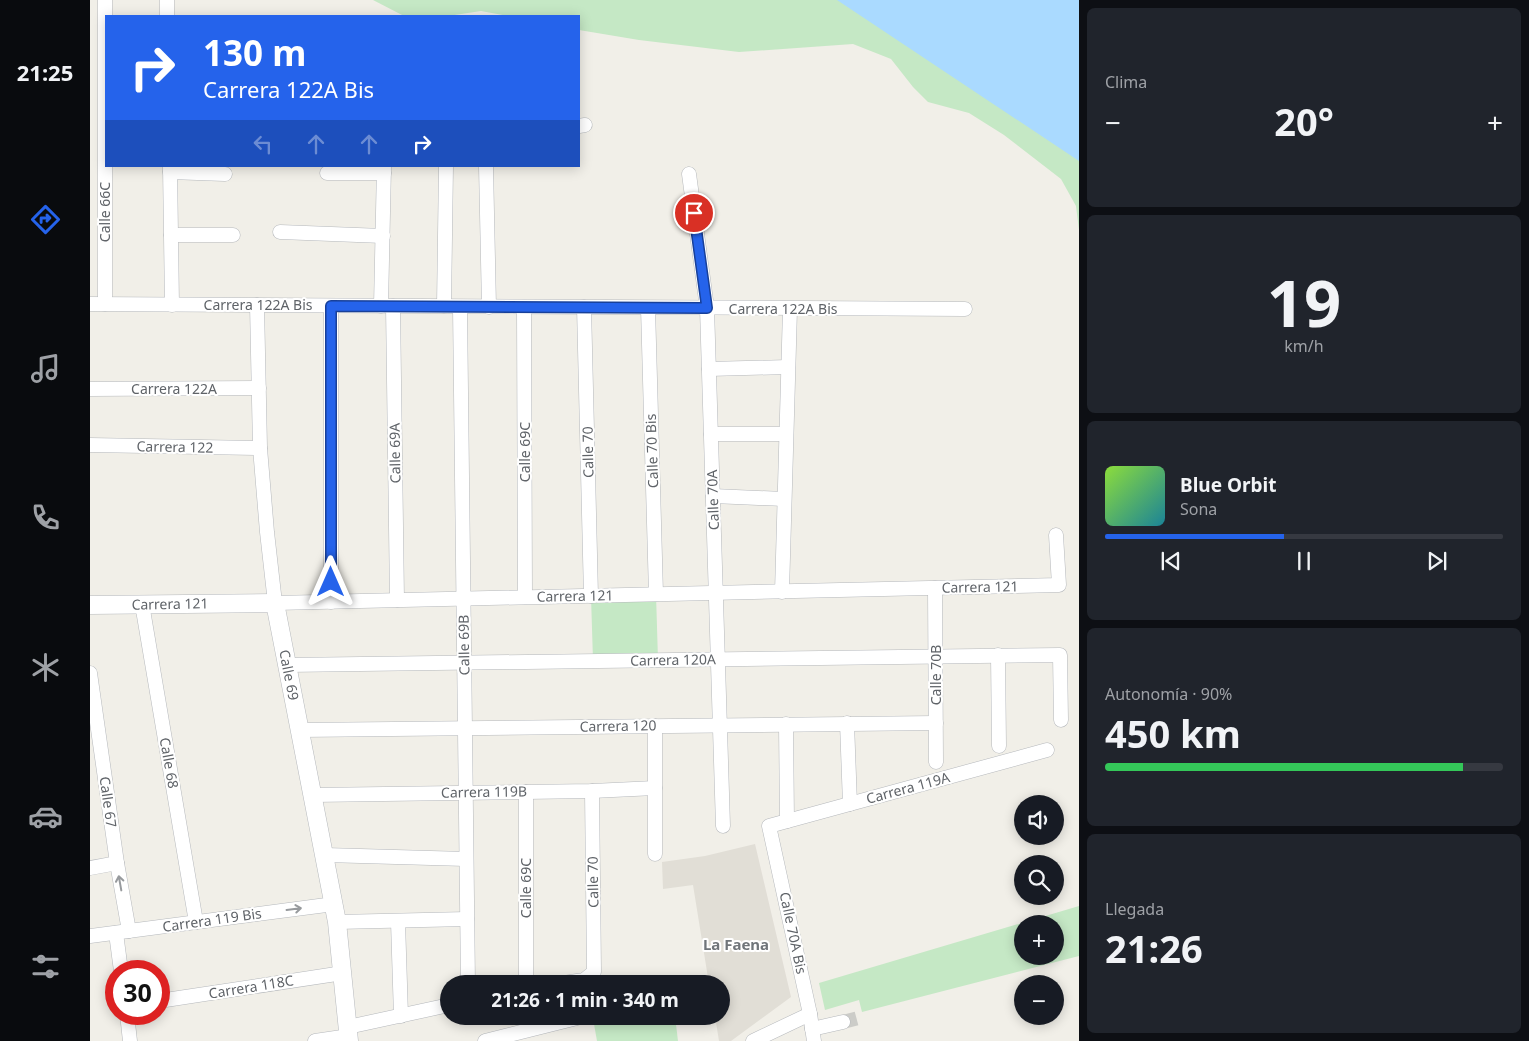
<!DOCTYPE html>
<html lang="es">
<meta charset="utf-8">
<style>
body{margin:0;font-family:"Noto Sans",sans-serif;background:#20242c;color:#f1f3f6;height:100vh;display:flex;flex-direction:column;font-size:19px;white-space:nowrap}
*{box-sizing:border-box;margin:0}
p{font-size:16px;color:#9ea1a6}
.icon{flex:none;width:28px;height:28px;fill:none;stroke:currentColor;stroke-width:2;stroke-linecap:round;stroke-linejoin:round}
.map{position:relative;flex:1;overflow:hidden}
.sheet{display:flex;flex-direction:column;gap:8px;padding:8px;background:#0d0f14;width:450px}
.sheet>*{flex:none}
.banner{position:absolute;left:15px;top:15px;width:475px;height:152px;border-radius:0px;box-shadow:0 2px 12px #0003;background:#2563eb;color:#fff;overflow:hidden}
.fabs{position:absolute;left:924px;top:795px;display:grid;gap:10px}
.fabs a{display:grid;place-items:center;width:50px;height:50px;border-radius:50%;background:#171b24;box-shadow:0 2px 12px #0003;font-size:25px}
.speed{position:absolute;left:15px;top:960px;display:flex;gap:10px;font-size:25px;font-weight:700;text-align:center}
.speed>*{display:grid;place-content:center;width:65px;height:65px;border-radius:50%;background:#171b24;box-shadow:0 2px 12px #0003;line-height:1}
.speed .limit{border:8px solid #d22;background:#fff;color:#111}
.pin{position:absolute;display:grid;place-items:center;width:42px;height:42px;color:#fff;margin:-21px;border:2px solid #fff;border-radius:50%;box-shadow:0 1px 5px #0007}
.me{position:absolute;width:55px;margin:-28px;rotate:0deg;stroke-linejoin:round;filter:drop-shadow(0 0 4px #0008)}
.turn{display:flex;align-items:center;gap:18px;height:105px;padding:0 15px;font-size:22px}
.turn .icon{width:65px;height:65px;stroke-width:2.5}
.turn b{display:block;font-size:35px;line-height:42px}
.lanes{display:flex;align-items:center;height:48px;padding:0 15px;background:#0003;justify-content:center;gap:25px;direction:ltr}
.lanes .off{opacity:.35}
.big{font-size:38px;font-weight:700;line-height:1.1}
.sheet .tile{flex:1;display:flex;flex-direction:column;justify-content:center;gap:8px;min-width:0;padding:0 18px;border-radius:8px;background:#20242c}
.sheet .dial{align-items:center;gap:0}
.dial b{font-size:65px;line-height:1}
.song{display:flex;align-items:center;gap:15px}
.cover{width:60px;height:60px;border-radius:8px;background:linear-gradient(135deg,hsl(90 70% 55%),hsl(190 70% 35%))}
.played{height:5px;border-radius:2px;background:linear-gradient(90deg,#2563eb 45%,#363941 45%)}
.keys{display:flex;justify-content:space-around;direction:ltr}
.heat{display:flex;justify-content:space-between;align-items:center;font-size:28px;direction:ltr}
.charge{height:8px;border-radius:4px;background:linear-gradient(90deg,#34c759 90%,#363941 0)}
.trip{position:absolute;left:350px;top:975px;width:290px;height:50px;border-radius:25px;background:#171b24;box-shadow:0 2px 12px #0003;font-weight:700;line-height:50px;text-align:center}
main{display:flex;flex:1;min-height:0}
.menu{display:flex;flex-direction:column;width:90px;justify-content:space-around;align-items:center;background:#090b0e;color:#9ea1a6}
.menu .icon{width:35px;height:35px}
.menu .selected{color:#2563eb}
.menu b{font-size:22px;color:#f1f3f6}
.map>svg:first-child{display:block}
.education{fill:#e1ded6}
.green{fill:#c5e8c5;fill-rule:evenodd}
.water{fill:#aadaff}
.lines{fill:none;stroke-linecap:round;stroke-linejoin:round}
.minor-tunnel{stroke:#ccccc8;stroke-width:14;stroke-dasharray:14 7;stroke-linecap:butt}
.minor-casing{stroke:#b5b8bc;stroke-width:15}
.tertiary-casing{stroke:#b5b8bc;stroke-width:19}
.minor{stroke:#fff;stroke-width:14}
.tertiary{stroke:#fff;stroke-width:18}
.oneway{stroke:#979a9d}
.route-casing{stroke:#184099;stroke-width:12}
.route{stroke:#2563eb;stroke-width:9}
.labels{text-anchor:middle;stroke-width:4;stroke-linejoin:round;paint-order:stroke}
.street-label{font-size:14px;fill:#5f6368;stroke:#fff}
.neighbourhood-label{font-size:15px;font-weight:bold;fill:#70757a;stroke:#fff}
</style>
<main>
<nav class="menu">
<b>21:25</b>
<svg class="icon selected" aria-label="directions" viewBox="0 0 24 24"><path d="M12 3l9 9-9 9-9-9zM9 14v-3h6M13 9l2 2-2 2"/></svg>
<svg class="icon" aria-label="music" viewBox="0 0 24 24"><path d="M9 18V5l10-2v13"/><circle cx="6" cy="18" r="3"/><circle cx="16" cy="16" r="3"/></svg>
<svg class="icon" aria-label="phone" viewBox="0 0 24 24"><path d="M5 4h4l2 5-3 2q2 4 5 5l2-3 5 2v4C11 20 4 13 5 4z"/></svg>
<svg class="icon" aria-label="climate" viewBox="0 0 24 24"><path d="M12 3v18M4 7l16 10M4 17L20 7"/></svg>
<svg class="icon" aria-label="car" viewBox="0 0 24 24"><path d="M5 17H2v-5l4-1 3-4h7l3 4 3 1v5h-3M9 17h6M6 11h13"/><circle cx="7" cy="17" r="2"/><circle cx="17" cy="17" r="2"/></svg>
<svg class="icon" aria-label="filters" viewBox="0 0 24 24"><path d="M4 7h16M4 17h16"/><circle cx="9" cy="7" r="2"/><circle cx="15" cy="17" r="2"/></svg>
</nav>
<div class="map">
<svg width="989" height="1041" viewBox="0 0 989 1041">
<rect width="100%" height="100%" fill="#f1efe8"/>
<!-- education -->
<path class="education" d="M 665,844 L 701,997 L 641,1041 L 629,1041 L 625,1016 L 631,1016 L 631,984 L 619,984 L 603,885 L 573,889 L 572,862 L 615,856 Z"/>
<!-- green -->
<g class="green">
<path d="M 283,0 L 989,0 L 989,230 L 986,206 L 971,179 L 914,135 L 879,113 L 838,102 L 823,87 L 801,59 L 763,44 L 649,52 L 549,40 L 489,30 L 489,16 L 418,16 L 391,11 L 358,16 L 314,16 Z"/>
<path d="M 566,594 L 568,660 L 503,661 L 501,596 Z"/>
<path d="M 989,906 L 989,956 L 772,1012 L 769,1000 L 735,1010 L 729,983 ZM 932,924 L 965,924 L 965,956 L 932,956 Z"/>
<path d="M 534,1016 L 585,1016 L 588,1041 L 507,1041 L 504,1024 Z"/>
</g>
<!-- water -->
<path class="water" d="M 747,0 L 989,0 L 989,161 Z"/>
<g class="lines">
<!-- minor-tunnel -->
<path class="minor-tunnel" d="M 753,1022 L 768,1018"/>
<defs>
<g id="minor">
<path d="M 77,0 L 77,16"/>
<path d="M 489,126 L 495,125"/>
<path d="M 80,166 L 82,305"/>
<path d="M 396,166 L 399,307"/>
<path d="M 80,172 L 135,174"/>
<path d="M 237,173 L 294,173"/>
<path d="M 599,174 L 617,308 L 633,826"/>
<path d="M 190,232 L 293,236"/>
<path d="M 81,235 L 143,235"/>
<path d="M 0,304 L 875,309"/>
<path d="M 15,304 L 15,0"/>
<path d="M 167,305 L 170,448 L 177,532 L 185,603 L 969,585 L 966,535"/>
<path d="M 291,306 L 294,166"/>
<path d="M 303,306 L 307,600"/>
<path d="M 354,306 L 356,166"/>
<path d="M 370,307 L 378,984"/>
<path d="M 434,307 L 435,597"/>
<path d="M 494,307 L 501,596"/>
<path d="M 558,308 L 566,594"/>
<path d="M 619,369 L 698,367"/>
<path d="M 0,389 L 169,388"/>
<path d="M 621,434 L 696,434"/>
<path d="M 0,445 L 170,448"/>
<path d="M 623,496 L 694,499"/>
<path d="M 845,588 L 846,762"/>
<path d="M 692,592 L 700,309"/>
<path d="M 241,602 L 241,306"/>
<path d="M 52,604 L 106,922"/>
<path d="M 908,655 L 909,746"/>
<path d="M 197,665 L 970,655 L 971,720"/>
<path d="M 0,673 L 27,863 L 39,931"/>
<path d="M 757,723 L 760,804"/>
<path d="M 696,724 L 697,821"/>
<path d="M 210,730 L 846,723"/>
<path d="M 436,792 L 436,984"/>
<path d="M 223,795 L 502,791 L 565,788"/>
<path d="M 565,854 L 565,726"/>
<path d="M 235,855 L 376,859"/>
<path d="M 0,868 L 27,863"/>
<path d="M 247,922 L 377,919"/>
<path d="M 308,922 L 311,1016"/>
<path d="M 26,933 L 31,971"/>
<path d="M 0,936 L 244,904"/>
<path d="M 467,984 L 494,980 L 504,972 L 502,791"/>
<path d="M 69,1001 L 253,973"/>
<path d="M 37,1014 L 40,1041"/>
<path d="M 258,1027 L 359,1005"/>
<path d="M 722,1029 L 753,1022"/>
<path d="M 225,1041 L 259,1036"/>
<path d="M 395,1041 L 491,1017"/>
<path d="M 663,1041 L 720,1014"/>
<path d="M 724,1041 L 720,1014 L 679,826 L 957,750"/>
</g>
<path id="tertiary" d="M 0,605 L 185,603 L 247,922 L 259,1041"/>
</defs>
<!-- minor casing -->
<use href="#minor" class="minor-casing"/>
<!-- tertiary casing -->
<use href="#tertiary" class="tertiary-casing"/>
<!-- minor -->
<use href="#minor" class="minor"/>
<!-- tertiary -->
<use href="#tertiary" class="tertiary"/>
</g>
<!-- one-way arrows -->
<defs><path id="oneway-shaft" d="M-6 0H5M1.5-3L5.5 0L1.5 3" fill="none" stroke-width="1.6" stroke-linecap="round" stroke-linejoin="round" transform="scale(1.25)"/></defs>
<g class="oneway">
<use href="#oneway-shaft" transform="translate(30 883) rotate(-100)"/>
<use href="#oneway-shaft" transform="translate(204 909) rotate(-7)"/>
</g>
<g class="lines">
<defs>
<path id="route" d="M 241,582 L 241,306 L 617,308 L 604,213"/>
</defs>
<!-- route casing -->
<use href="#route" class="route-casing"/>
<!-- route -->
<use href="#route" class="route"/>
</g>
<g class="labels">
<!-- street labels -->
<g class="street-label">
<text transform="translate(15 212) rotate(-90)" y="5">Calle 66C</text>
<text x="168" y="310">Carrera 122A Bis</text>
<text x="693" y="314">Carrera 122A Bis</text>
<text x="84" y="394">Carrera 122A</text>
<text transform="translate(85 447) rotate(1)" y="5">Carrera 122</text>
<text transform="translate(562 451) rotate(-92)" y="5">Calle 70 Bis</text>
<text transform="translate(435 452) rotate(-90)" y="5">Calle 69C</text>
<text transform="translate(498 452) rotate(-91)" y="5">Calle 70</text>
<text transform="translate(305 453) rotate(-91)" y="5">Calle 69A</text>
<text transform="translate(623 500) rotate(-92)" y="5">Calle 70A</text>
<text transform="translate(890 587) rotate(-1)" y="5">Carrera 121</text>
<text transform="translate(485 596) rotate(-1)" y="5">Carrera 121</text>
<text transform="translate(80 604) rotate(-1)" y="5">Carrera 121</text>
<text transform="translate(374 645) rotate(-91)" y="5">Calle 69B</text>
<text transform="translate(583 660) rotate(-1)" y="5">Carrera 120A</text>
<text transform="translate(199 675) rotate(79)" y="5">Calle 69</text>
<text transform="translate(846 675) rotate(-90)" y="5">Calle 70B</text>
<text transform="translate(528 726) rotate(-1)" y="5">Carrera 120</text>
<text transform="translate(79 763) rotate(80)" y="5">Calle 68</text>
<text transform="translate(818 788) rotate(-15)" y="5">Carrera 119A</text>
<text transform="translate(394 792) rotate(-1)" y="5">Carrera 119B</text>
<text transform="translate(18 802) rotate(82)" y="5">Calle 67</text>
<text transform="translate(503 882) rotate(-91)" y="5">Calle 70</text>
<text transform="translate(436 888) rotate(-90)" y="5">Calle 69C</text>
<text transform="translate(122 920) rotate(-8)" y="5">Carrera 119 Bis</text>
<text transform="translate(703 933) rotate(78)" y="5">Calle 70A Bis</text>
<text transform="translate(161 987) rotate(-9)" y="5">Carrera 118C</text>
</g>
<!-- neighbourhood labels -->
<g class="neighbourhood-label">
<text x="646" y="950">La Faena</text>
</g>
</g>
</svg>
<div class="fabs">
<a><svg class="icon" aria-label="sound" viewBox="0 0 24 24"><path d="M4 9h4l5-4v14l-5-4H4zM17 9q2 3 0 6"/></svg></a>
<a><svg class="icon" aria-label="search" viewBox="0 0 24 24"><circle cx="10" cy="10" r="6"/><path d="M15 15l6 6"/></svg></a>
<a>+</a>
<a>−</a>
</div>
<div class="speed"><div class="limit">30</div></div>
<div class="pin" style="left:604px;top:213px;background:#d93025"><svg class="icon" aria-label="arrive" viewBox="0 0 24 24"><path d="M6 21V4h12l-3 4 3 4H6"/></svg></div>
<svg class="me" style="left:241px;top:582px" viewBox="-20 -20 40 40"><path d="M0-17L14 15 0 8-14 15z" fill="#2563eb" stroke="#fff" stroke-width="4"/></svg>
<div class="trip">21:26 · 1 min · 340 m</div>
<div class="banner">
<div class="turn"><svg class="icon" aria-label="right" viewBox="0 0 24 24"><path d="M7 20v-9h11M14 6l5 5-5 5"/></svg><div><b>130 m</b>Carrera 122A Bis</div></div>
<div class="lanes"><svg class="icon off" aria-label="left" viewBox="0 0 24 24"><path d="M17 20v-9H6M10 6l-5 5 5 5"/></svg><svg class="icon off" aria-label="ahead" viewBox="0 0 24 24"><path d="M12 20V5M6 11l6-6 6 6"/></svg><svg class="icon off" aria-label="ahead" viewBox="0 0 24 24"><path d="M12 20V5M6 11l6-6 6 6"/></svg><svg class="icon" aria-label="right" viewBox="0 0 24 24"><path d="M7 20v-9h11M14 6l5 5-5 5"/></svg></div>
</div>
</div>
<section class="sheet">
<div class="tile"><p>Clima</p>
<div class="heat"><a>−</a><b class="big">20°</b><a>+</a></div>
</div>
<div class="tile dial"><b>19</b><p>km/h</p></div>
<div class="tile">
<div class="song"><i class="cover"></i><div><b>Blue Orbit</b><p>Sona</p></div></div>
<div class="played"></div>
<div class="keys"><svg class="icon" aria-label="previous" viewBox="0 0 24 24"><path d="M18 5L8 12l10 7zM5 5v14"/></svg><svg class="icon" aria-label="pause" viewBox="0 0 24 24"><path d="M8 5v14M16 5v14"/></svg><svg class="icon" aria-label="next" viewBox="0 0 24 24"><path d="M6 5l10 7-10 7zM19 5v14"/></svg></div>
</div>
<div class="tile"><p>Autonomía · 90%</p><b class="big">450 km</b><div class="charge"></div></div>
<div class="tile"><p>Llegada</p><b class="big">21:26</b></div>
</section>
</main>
